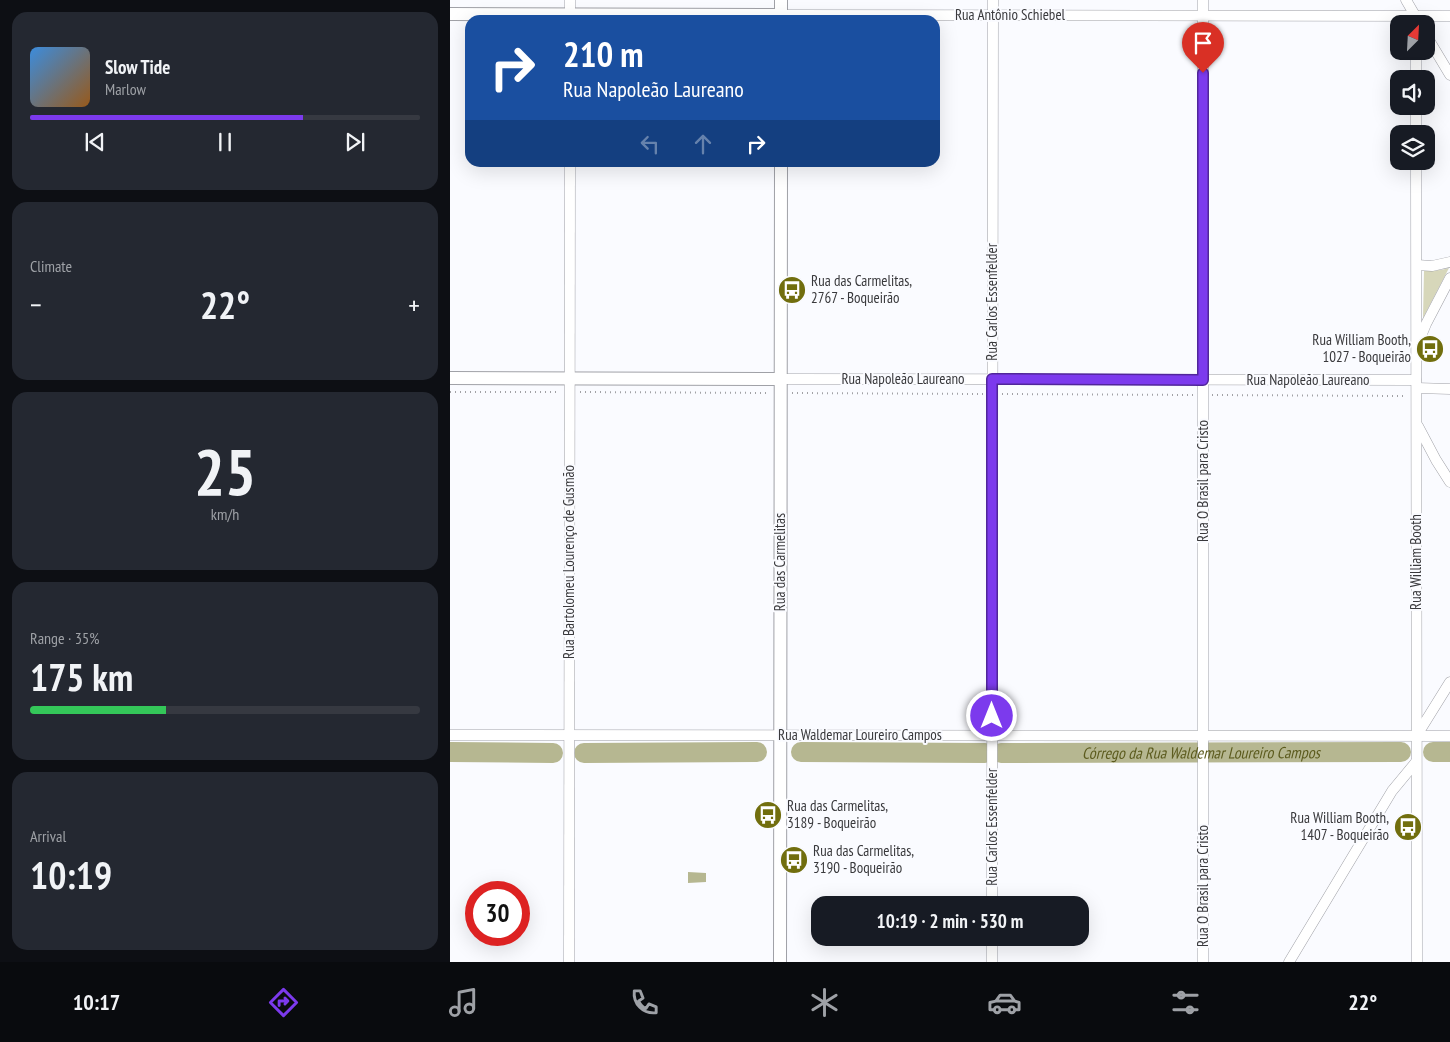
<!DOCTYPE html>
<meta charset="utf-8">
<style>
body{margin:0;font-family:"PT Sans Narrow",sans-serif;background:#242831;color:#f1f3f6;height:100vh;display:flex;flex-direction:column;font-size:19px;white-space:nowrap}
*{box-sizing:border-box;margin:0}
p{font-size:16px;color:#9ea1a6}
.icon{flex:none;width:28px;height:28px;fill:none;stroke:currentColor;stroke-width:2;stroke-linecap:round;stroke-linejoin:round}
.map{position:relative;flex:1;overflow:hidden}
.details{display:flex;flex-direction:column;gap:12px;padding:12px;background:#0d0f14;width:450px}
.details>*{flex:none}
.top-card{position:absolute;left:15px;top:15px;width:475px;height:152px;border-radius:15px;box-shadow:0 5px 20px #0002;background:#1a4fa0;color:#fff;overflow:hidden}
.needle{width:32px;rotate:24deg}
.tools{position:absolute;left:940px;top:15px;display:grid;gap:10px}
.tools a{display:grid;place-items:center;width:45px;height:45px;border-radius:10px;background:#171b24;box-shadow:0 5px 20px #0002;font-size:25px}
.speed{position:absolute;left:15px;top:881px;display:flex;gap:10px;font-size:25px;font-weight:700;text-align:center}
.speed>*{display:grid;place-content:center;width:65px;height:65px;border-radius:50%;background:#171b24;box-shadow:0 5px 20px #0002;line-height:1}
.speed .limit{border:8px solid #d22;background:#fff;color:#111}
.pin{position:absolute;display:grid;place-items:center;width:42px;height:42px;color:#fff;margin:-51px -21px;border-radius:50% 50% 50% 0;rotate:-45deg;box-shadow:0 0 5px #0007}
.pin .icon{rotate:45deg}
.me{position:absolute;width:55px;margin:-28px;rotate:0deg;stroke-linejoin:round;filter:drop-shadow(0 0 4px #0008)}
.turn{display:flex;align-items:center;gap:18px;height:105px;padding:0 15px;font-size:22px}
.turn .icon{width:65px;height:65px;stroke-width:2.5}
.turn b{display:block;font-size:35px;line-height:42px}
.lanes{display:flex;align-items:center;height:48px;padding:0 15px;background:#0003;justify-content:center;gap:25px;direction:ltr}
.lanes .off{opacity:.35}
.big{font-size:38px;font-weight:800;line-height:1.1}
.details .tile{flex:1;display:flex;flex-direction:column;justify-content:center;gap:8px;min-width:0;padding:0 18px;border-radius:15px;background:#242831}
.details .dial{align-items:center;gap:0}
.dial b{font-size:65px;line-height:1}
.song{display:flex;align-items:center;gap:15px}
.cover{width:60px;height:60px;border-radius:8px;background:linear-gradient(135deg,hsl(210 70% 55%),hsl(30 70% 35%))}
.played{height:5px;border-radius:2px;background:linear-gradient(90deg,#7c3aed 70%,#363941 70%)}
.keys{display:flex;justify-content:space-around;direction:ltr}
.heat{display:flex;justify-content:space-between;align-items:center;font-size:28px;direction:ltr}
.charge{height:8px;border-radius:4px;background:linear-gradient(90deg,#34c759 35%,#363941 0)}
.trip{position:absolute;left:361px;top:896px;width:278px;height:50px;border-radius:15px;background:#171b24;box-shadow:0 5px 20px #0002;font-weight:800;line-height:50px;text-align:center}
.tab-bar{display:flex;height:80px;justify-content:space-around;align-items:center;background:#090b0e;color:#9ea1a6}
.tab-bar .icon{width:35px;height:35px}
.tab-bar .current{color:#7c3aed}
.tab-bar b{font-size:22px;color:#f1f3f6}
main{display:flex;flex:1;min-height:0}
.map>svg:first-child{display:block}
.green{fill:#d7d7ba}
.water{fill:#b6b791}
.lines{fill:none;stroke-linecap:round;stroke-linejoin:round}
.river{stroke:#b6b791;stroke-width:20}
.minor-casing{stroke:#a0a1a7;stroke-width:11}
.tertiary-casing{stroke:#a0a1a7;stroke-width:14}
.path{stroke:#a1a1a5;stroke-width:2;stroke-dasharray:1 4;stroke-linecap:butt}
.minor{stroke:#fff;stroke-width:10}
.tertiary{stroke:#fff;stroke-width:12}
.route-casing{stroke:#51269a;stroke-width:12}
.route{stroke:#7c3aed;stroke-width:9}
.labels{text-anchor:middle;stroke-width:4;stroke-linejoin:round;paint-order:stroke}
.street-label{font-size:15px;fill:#39393c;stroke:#fafbff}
.poi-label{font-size:15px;fill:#39393c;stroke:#fafbff;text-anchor:start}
.water-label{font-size:16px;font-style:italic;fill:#5c5b1e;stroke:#fafbff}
</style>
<main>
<section class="details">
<div class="tile">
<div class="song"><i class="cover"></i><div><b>Slow Tide</b><p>Marlow</p></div></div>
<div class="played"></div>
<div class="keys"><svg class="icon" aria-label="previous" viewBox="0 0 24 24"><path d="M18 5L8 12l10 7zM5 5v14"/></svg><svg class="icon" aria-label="pause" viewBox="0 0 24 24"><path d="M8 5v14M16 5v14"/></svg><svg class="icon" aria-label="next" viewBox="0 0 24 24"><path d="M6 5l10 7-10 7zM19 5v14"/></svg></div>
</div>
<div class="tile"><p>Climate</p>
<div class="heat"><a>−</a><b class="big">22°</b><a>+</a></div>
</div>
<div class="tile dial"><b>25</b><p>km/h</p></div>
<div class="tile"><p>Range · 35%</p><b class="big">175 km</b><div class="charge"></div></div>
<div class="tile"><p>Arrival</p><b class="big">10:19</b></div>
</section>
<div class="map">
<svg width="1000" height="962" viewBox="0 0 1000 962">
<rect width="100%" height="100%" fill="#fafbff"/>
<!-- green -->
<path class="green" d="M 999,268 L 973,318 L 974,271 L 991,270 Z"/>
<!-- water -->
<path class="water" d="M 238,872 L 256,873 L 256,882 L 238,883 Z"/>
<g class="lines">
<!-- river -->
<g class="river">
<path d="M 0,752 L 103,753"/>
<path d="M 351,752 L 535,753"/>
<path d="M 983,752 L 1000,752"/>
<path d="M 134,753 L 307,752"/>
<path id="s1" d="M 551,753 L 951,752"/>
</g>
<defs>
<g id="minor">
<path d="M 956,0 L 970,24"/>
<path d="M 331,15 L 1000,16"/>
<path d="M 120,20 L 120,0"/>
<path d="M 976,35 L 1000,75"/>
<path d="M 966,51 L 966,79"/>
<path d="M 966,106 L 966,134"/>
<path d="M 966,161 L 967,962"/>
<path d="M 967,265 L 982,266 L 1000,262"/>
<path d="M 969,341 L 976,324 L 1000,278"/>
<path d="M 331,379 L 966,380"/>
<path d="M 967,388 L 1000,389"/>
<path d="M 968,426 L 986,460 L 1000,482"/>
<path d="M 0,735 L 1000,736"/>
<path d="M 967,735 L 1000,682"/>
<path d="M 542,905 L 543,0"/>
<path d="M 119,962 L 120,162"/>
<path d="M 542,962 L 542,938"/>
<path d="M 753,962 L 753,0"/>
<path d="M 839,962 L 942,791 L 966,762"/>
</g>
<g id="tertiary">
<path d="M 0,14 L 331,15"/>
<path d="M 331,20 L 331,0"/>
<path d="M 0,378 L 331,379"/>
<path d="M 330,962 L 331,162"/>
</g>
</defs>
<!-- minor casing -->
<use href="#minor" class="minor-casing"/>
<!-- tertiary casing -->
<use href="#tertiary" class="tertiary-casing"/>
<!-- path -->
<g class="path">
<path d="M 0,392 L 110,392"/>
<path d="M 130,392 L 320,393"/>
<path d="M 342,393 L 533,394"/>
<path d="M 552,394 L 743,395"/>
<path d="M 762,395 L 955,396"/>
</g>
<!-- minor -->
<use href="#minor" class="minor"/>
<!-- tertiary -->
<use href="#tertiary" class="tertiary"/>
</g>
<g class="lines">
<defs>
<path id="route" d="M 542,716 L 542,379 L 753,380 L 753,73"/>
</defs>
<!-- route casing -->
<use href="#route" class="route-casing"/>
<!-- route -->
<use href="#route" class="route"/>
</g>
<!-- icons -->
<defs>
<symbol id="bus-disc" viewBox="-11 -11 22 22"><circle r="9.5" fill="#716e0e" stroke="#fafbff"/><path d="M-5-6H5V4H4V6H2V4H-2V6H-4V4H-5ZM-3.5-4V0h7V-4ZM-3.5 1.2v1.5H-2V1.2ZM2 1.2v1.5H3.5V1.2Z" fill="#fff"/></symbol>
</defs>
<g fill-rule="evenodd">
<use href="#bus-disc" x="326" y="274" width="32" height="32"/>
<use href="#bus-disc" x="964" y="333" width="32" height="32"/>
<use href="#bus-disc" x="302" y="799" width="32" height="32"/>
<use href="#bus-disc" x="942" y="811" width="32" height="32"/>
<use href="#bus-disc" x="328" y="844" width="32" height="32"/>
</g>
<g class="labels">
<!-- street labels -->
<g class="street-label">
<text x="560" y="20">Rua Antônio Schiebel</text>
<text transform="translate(542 302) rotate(-90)" y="5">Rua Carlos Essenfelder</text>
<text x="453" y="384">Rua Napoleão Laureano</text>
<text x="858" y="385">Rua Napoleão Laureano</text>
<text transform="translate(753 481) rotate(-90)" y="5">Rua O Brasil para Cristo</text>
<text transform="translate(119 562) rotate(-90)" y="5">Rua Bartolomeu Lourenço de Gusmão</text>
<text transform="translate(330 562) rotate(-90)" y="5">Rua das Carmelitas</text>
<text transform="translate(966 562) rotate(-90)" y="5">Rua William Booth</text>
<text x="410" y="740">Rua Waldemar Loureiro Campos</text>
<text transform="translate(542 827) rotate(-90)" y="5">Rua Carlos Essenfelder</text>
<text transform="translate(753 886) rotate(-90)" y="5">Rua O Brasil para Cristo</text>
</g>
<!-- poi labels -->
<g class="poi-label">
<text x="361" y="286">Rua das Carmelitas,<tspan x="361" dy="17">2767 - Boqueirão</tspan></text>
<text x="961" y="345" text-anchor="end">Rua William Booth,<tspan x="961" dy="17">1027 - Boqueirão</tspan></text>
<text x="337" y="811">Rua das Carmelitas,<tspan x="337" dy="17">3189 - Boqueirão</tspan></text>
<text x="939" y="823" text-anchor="end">Rua William Booth,<tspan x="939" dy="17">1407 - Boqueirão</tspan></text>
<text x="363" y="856">Rua das Carmelitas,<tspan x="363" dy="17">3190 - Boqueirão</tspan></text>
</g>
<!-- water labels -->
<g class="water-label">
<text dy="6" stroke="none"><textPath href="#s1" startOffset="200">Córrego da Rua Waldemar Loureiro Campos</textPath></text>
</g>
</g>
</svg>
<div class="tools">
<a><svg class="needle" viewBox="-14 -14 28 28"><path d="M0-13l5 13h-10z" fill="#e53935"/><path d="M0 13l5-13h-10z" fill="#9ea1a6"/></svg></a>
<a><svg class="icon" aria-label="sound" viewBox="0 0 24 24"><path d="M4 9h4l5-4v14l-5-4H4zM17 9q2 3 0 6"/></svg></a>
<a><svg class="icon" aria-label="layers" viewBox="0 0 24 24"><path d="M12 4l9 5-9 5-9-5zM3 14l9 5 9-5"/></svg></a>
</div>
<div class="speed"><div class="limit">30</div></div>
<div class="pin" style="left:753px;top:73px;background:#d93025"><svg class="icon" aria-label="arrive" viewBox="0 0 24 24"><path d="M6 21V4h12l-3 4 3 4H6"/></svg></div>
<svg class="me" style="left:542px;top:716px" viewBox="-20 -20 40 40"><circle r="17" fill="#7c3aed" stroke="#fff" stroke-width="3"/><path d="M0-11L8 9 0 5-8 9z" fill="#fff"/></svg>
<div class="trip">10:19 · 2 min · 530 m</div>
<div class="top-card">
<div class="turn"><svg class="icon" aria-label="right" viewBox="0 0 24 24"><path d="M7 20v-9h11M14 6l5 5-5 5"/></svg><div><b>210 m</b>Rua Napoleão Laureano</div></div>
<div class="lanes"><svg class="icon off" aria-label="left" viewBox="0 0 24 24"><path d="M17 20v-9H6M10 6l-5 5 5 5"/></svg><svg class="icon off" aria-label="ahead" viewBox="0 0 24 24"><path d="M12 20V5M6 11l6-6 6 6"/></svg><svg class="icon" aria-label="right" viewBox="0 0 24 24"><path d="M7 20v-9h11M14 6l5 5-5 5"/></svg></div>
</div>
</div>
</main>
<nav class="tab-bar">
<b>10:17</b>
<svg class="icon current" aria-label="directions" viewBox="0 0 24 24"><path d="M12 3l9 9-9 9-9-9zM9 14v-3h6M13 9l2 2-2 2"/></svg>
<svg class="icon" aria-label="music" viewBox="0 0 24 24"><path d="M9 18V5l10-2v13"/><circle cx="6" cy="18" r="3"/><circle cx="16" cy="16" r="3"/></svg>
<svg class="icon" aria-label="phone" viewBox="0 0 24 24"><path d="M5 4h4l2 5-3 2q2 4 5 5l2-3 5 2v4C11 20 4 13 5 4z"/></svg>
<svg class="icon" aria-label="climate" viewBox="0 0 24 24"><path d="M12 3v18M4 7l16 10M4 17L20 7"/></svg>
<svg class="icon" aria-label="car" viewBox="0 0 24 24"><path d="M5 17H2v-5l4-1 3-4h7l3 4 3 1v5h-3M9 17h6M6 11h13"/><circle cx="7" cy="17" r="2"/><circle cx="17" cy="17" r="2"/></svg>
<svg class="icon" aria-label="filters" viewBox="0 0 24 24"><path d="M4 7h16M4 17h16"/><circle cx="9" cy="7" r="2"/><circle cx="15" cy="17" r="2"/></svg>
<b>22°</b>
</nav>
